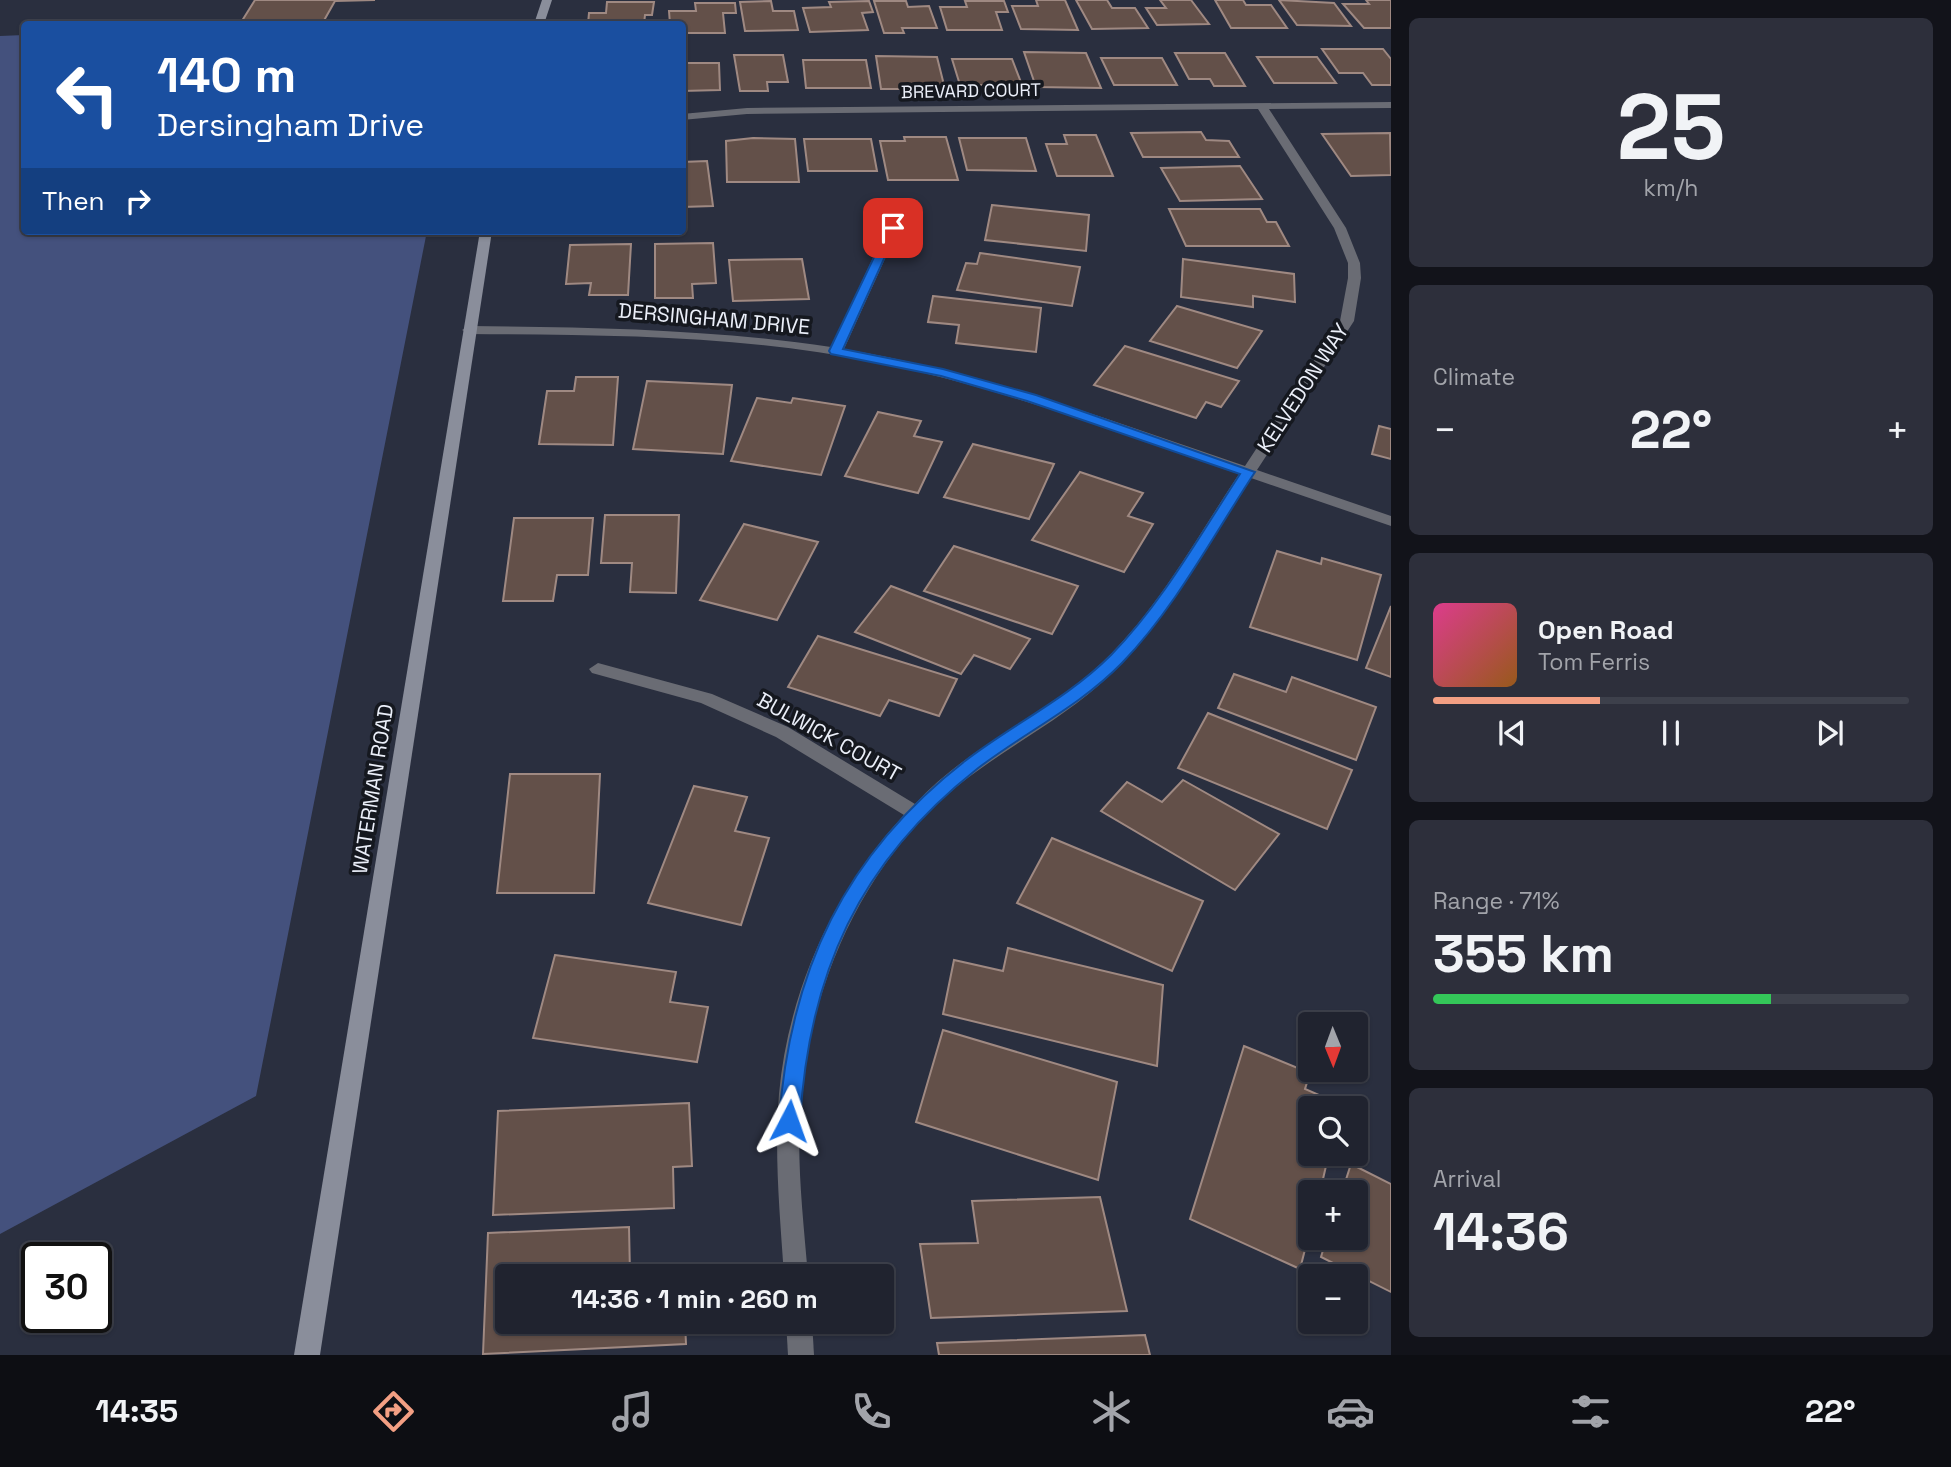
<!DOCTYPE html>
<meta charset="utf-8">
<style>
body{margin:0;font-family:"Space Grotesk",sans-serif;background:#2d2f3b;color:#f1f3f6;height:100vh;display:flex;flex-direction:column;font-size:26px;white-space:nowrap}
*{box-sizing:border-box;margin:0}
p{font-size:23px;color:#a2a4aa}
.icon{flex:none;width:38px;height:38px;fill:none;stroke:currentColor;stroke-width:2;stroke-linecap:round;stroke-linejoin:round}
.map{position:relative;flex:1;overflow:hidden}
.sheet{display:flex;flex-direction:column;gap:18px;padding:18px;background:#12131a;width:560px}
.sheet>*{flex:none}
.banner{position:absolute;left:21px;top:21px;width:665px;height:214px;border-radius:7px;box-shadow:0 2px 5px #0004,0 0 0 2px #3d404b;background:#1a4fa0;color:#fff;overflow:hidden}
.needle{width:46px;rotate:179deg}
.controls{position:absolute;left:1298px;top:1012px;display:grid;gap:14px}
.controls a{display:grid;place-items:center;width:70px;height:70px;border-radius:7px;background:#20232f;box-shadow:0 2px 5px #0004,0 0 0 2px #3d404b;font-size:35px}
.speed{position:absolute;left:21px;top:1242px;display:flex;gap:14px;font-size:35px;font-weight:700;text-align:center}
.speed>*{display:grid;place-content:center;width:91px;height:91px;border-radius:50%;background:#20232f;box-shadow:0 2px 5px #0004,0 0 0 2px #3d404b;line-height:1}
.speed .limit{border:4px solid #111;border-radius:10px;background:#fff;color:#111}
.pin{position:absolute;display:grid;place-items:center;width:60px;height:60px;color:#fff;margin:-30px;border-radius:14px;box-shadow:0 4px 10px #0006}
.me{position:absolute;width:77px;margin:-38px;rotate:4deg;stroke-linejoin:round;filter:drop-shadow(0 0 5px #0008)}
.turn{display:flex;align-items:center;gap:24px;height:147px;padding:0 21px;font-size:32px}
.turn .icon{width:91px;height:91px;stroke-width:2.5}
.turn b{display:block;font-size:49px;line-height:60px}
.then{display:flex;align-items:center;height:66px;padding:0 21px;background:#0003;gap:14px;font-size:26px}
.big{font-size:52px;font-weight:700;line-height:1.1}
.sheet .widget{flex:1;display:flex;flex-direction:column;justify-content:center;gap:10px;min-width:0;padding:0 24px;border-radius:10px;background:#2d2f3b}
.sheet .dial{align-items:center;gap:0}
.dial b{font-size:91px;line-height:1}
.song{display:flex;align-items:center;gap:21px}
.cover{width:84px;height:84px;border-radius:10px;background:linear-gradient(135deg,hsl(330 70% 55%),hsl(30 70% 35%))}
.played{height:7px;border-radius:4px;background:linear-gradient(90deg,#f39f83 35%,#3d404b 35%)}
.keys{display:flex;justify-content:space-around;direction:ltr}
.heat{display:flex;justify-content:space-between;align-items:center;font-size:38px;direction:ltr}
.charge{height:10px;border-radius:5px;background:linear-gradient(90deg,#34c759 71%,#3d404b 0)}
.trip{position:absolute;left:495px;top:1264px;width:399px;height:70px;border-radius:7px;background:#20232f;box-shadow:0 2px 5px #0004,0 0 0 2px #3d404b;font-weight:700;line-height:70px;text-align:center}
.dock{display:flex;height:112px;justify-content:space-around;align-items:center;background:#0d0e13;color:#a2a4aa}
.dock .icon{width:49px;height:49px}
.dock .on{color:#f39f83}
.dock b{font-size:32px;color:#f1f3f6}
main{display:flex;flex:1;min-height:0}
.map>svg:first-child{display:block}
.green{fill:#44517d}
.building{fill:#635049;stroke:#9f8982;stroke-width:2}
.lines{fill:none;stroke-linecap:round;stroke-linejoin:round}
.street{fill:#6a6c74;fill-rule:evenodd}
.secondary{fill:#8a8e9b;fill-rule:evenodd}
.route{fill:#1a73e8;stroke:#114b97;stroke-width:2}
.labels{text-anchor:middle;stroke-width:7;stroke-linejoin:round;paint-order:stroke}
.far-street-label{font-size:18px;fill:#ebeff9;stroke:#15181f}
.street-label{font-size:21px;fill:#ebeff9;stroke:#15181f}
</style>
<main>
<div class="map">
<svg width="1391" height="1355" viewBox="0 0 1391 1355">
<rect width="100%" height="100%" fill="#2a2f3f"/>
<!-- green -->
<path class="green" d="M 24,35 L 24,231 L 427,231 L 256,1096 L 0,1234 L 0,36 Z"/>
<!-- building -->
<g class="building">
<path d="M 255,0 L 375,0 L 335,1 L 322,24 L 240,24 Z"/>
<path d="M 1036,0 L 1065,0 L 1078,30 L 1021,29 L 1012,6 L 1038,6 Z"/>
<path d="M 1076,0 L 1107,0 L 1112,8 L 1135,8 L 1148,28 L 1092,29 Z"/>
<path d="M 1160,0 L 1191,0 L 1209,24 L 1157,25 L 1146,8 L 1166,8 Z"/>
<path d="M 1215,0 L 1243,0 L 1246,5 L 1271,5 L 1287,28 L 1231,28 Z"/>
<path d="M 1279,0 L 1334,3 L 1351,26 L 1297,25 Z"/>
<path d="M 1366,0 L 1391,0 L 1391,28 L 1364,28 L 1343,4 L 1369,4 Z"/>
<path d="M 771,1 L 773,11 L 794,11 L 798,30 L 745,31 L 740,2 Z"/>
<path d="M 869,1 L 873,12 L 862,13 L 868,30 L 810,32 L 803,8 L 831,7 L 829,2 Z"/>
<path d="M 874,1 L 906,1 L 908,7 L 929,6 L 937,28 L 902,28 L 904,33 L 884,33 Z"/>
<path d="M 965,1 L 1004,1 L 1008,12 L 996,12 L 1002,30 L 947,30 L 940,7 L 967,7 Z"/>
<path d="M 607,2 L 654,2 L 652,15 L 645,15 L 644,24 L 588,24 L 589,13 L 606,13 Z"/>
<path d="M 695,3 L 735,3 L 736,13 L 723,13 L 725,33 L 682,33 L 682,24 L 670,24 L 669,11 L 696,11 Z"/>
<path d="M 1322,49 L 1383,49 L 1391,59 L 1391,85 L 1372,85 L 1363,73 L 1339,73 Z"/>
<path d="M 1024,52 L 1086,53 L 1101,88 L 1036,87 Z"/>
<path d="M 1175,53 L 1225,53 L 1245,86 L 1214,86 L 1210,79 L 1189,79 Z"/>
<path d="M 734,55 L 783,55 L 788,82 L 767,82 L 768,91 L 740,91 Z"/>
<path d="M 876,56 L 937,57 L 944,85 L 927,85 L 928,89 L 881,89 Z"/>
<path d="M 1257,57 L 1317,57 L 1336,83 L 1274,83 Z"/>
<path d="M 1101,58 L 1162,58 L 1177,85 L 1114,85 Z"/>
<path d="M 952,59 L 1012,59 L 1022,85 L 960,85 Z"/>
<path d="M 803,60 L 866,60 L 871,88 L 806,88 Z"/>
<path d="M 682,63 L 719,63 L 720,90 L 682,91 Z"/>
<path d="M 1201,132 L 1206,140 L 1229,141 L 1239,157 L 1143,157 L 1131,133 Z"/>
<path d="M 1390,133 L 1391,175 L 1351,176 L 1322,134 Z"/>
<path d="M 1064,135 L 1096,135 L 1113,176 L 1057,176 L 1046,144 L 1067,144 Z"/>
<path d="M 904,137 L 946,137 L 958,180 L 888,180 L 880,141 L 905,141 Z"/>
<path d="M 753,138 L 795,139 L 799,182 L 727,182 L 726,141 Z"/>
<path d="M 959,138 L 1026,138 L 1036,171 L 967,170 Z"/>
<path d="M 804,139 L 871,139 L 877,171 L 808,171 Z"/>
<path d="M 707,161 L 713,206 L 682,207 L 682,162 Z"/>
<path d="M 1240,166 L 1262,199 L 1180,201 L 1161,168 Z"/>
<path d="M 992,205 L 1089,215 L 1086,251 L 985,240 Z"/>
<path d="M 1169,209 L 1260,209 L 1267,222 L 1276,222 L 1289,246 L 1186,246 Z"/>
<path d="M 713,243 L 716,283 L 692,284 L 693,298 L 655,298 L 655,244 Z"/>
<path d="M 631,244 L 628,295 L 589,295 L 591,283 L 566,284 L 570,245 Z"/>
<path d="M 980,253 L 1080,267 L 1072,306 L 957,290 L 966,263 L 977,264 Z"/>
<path d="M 802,259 L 809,299 L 733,301 L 729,260 Z"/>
<path d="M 1183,259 L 1294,274 L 1295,302 L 1253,296 L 1253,307 L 1181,297 Z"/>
<path d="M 933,296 L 1041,308 L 1036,352 L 956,343 L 959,325 L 928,322 Z"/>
<path d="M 1177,306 L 1262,331 L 1237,368 L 1150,341 Z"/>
<path d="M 1125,346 L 1239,381 L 1221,407 L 1206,402 L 1196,418 L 1094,385 Z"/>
<path d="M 576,377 L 618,377 L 613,445 L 539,444 L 547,391 L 574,391 Z"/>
<path d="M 647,381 L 732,385 L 723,454 L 633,449 Z"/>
<path d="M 757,398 L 791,403 L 793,398 L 845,406 L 821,475 L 731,461 Z"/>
<path d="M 878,412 L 921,421 L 914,436 L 942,442 L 918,493 L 845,476 Z"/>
<path d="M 1379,426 L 1391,429 L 1391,459 L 1372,454 Z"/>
<path d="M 973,444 L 1054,464 L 1029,519 L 944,497 Z"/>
<path d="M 1080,472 L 1143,493 L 1128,516 L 1153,524 L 1124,572 L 1032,540 Z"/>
<path d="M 605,515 L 679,515 L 676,593 L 630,592 L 632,563 L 601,563 Z"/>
<path d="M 514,518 L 593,518 L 588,575 L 557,575 L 553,601 L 503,601 Z"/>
<path d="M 744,524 L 818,542 L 777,620 L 700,600 Z"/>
<path d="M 954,546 L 1078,586 L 1052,634 L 924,591 Z"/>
<path d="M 1277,551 L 1321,564 L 1322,558 L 1381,575 L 1357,660 L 1250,627 Z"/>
<path d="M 891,586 L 1030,639 L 1010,669 L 974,655 L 961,674 L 855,632 Z"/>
<path d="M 1391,606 L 1391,677 L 1366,668 Z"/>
<path d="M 818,636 L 957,679 L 939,716 L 889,700 L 880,716 L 788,687 Z"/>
<path d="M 1234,674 L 1286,692 L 1292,677 L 1376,707 L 1356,760 L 1218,708 Z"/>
<path d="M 1208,713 L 1352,770 L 1327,829 L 1178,768 Z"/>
<path d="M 510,774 L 600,774 L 594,893 L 497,893 Z"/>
<path d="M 1183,780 L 1279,834 L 1235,890 L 1101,811 L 1127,782 L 1162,802 Z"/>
<path d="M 694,786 L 747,797 L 735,831 L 769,838 L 741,925 L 648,903 Z"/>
<path d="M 1052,838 L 1203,901 L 1172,971 L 1017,903 Z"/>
<path d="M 1008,948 L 1163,985 L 1157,1066 L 943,1014 L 954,960 L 1003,971 Z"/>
<path d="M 555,955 L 676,972 L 670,1002 L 708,1007 L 697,1062 L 533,1038 Z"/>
<path d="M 943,1030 L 1117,1082 L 1098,1180 L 916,1122 Z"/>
<path d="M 1244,1046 L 1310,1073 L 1305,1089 L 1342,1105 L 1341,1108 L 1311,1108 L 1311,1153 L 1329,1153 L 1320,1192 L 1311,1192 L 1311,1226 L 1300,1269 L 1190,1219 Z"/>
<path d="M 689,1103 L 692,1166 L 673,1167 L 674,1208 L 493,1215 L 498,1111 Z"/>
<path d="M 1351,1164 L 1391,1184 L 1391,1292 L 1321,1257 L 1327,1237 L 1356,1237 L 1356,1192 L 1342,1192 Z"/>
<path d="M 1100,1197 L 1127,1311 L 931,1318 L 920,1244 L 978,1243 L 972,1201 Z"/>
<path d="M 629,1227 L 630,1274 L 683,1271 L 683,1276 L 508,1276 L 508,1321 L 685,1321 L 686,1344 L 483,1354 L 488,1233 Z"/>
<path d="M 1145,1335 L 1150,1355 L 939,1355 L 937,1343 Z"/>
</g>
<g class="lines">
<!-- street -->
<g class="street">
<path d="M 1391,102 L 1391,108 L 1269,109 L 1346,228 L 1360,263 L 1361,278 L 1354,321 L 1257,470 L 1391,516 L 1391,526 L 1251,478 C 1208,545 1168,620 1110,675 C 1057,726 989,754 936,805 C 858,880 813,984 802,1091 C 795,1152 803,1215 808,1276 L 784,1276 C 780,1215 774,1155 779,1094 C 788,992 834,890 904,815 L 776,737 L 701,703 L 592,673 L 589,669 L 598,663 L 712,694 L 788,727 L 915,804 C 966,748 1037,719 1094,670 C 1154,617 1195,540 1239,474 C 1119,433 1000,387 875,362 C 742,335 605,335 469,334 L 462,330 L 469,326 C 590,327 711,329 831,347 L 887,228 L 893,224 L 899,228 L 844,349 C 982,372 1113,421 1245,466 L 1340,321 L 1348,278 L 1348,263 L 1334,228 L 1258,109 L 747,114 L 682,120 L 682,114 L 747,108 Z"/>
<path d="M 786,1321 L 812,1321 L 814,1355 L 788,1355 Z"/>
</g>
<!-- secondary -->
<g class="secondary">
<path d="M 542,0 L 552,0 L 544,24 L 534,24 Z"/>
<path d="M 480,231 L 492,231 L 320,1355 L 294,1355 Z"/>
</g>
</g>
<!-- route -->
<path class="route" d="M 889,226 L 898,228 L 843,349 L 943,369 L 1036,395 L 1255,472 C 1213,536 1175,608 1122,663 C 1079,707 1025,732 977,769 C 859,862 809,973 800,1121 L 797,1127 L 789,1130 L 782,1127 L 779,1121 C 790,970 845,854 965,761 C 1013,724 1067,699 1111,655 C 1162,603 1200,535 1240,474 L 1027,401 L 941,376 L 831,354 L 829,351 Z"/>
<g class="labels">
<!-- far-street labels -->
<g class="far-street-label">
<text transform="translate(971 91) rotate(-1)" y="6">BREVARD COURT</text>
</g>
<!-- street labels -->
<g class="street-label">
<text transform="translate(714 319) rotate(5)" y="7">DERSINGHAM DRIVE</text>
<text transform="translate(1303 388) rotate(-57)" y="7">KELVEDON WAY</text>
<text transform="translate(829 737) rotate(29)" y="7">BULWICK COURT</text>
<text transform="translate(373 789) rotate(-81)" y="7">WATERMAN ROAD</text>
</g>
</g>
</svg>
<div class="controls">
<a><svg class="needle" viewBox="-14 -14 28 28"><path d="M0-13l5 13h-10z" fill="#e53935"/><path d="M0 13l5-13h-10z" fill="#a2a4aa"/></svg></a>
<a><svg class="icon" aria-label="search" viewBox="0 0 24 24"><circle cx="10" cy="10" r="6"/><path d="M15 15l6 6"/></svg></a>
<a>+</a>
<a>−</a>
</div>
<div class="speed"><div class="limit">30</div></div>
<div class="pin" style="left:893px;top:228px;background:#d93025"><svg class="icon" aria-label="arrive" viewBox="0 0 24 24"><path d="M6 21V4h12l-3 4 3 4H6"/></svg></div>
<svg class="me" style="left:789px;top:1121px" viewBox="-20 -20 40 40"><path d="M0-17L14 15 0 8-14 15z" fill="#1a73e8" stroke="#fff" stroke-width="4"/></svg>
<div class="trip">14:36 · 1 min · 260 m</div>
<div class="banner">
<div class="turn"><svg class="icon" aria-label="left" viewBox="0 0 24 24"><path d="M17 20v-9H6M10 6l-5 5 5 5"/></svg><div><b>140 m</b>Dersingham Drive</div></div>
<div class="then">Then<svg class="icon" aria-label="right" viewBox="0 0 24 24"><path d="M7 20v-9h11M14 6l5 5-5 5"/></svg></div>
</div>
</div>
<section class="sheet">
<div class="widget dial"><b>25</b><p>km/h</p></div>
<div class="widget"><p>Climate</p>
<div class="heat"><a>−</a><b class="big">22°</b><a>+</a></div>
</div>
<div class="widget">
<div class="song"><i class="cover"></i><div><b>Open Road</b><p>Tom Ferris</p></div></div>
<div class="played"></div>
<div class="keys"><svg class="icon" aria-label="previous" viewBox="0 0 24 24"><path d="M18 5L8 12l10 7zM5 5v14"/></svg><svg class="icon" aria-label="pause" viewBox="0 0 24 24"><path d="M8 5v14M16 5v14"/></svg><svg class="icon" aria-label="next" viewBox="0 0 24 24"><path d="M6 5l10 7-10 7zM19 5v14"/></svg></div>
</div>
<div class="widget"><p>Range · 71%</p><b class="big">355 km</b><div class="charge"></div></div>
<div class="widget"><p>Arrival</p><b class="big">14:36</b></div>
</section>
</main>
<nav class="dock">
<b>14:35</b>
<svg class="icon on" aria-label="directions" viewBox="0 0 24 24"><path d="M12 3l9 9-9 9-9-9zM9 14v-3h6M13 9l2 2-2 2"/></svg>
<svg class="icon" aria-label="music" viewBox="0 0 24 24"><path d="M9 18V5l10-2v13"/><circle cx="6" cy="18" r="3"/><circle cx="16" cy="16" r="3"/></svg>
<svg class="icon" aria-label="phone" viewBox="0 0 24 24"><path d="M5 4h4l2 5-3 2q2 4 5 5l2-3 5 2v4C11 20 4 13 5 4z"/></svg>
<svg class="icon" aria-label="climate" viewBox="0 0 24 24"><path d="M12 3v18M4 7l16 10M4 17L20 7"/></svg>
<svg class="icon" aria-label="car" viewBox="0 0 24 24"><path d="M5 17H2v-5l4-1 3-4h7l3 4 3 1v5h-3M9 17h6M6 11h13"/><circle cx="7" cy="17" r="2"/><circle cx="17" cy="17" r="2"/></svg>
<svg class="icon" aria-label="filters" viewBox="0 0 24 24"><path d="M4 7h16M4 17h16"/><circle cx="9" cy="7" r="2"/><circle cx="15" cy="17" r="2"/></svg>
<b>22°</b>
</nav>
